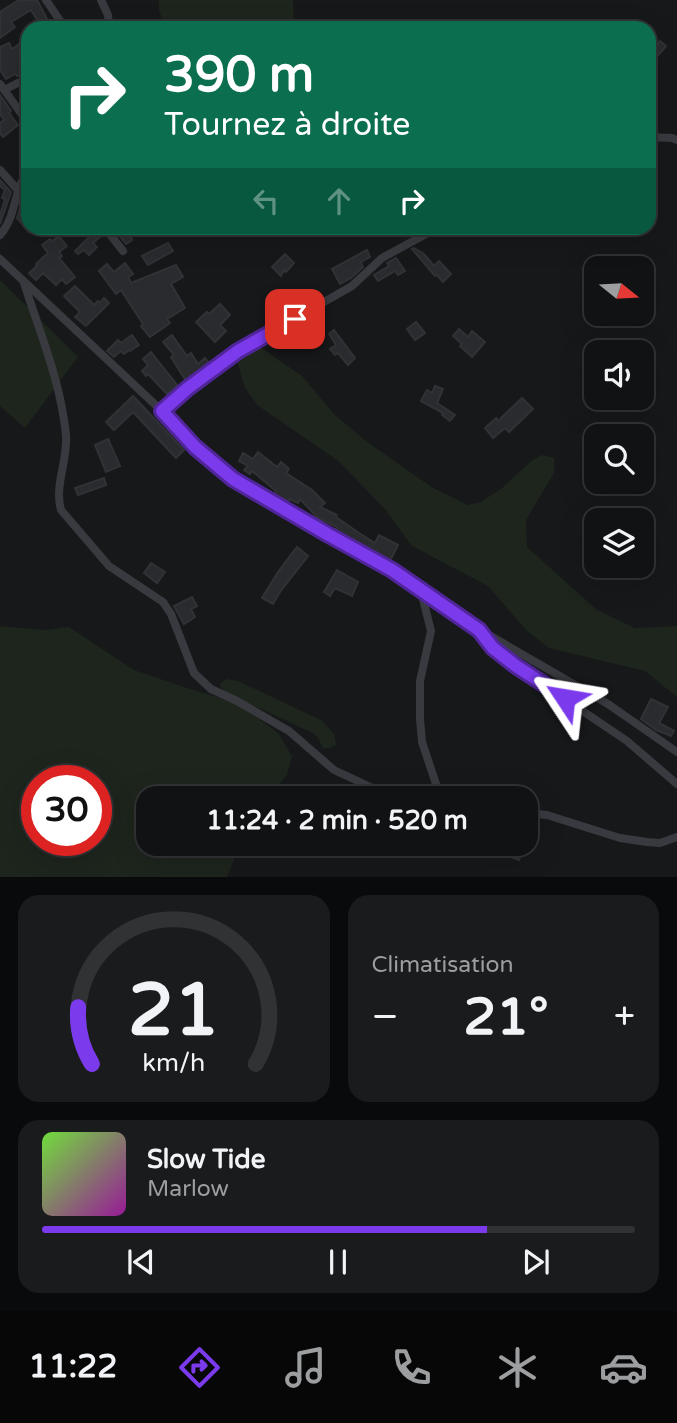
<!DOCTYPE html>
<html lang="fr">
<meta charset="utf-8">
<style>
body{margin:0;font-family:"Varela Round",sans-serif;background:#1a1b1d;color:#f1f3f6;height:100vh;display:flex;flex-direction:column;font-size:26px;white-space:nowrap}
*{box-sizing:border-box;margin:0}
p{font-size:23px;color:#9c9ea0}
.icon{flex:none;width:38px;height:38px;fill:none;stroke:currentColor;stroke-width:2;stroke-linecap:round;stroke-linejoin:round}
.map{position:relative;height:877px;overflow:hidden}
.details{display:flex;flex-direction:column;gap:18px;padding:18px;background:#090a0b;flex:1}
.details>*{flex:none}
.guide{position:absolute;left:21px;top:21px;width:635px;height:214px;border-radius:21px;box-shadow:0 7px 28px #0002,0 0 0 2px #303234;background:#0b6e4f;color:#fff;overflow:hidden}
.needle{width:46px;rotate:108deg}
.controls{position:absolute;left:584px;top:256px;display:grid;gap:14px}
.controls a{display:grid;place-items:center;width:70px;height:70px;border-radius:14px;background:#111214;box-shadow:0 7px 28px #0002,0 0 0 2px #303234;font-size:35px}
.speed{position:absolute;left:21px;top:765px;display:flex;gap:14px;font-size:35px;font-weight:700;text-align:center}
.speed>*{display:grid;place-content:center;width:91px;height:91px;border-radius:50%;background:#111214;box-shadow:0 7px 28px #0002,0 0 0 2px #303234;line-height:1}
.speed .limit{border:10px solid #d22;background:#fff;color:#111}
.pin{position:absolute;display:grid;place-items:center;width:60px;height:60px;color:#fff;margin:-30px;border-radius:14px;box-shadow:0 4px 10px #0006}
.me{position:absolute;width:77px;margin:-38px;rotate:303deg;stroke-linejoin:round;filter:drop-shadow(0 0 5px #0008)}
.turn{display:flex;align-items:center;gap:24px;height:147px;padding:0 28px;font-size:32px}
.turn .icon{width:91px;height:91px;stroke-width:2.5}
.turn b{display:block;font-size:49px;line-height:60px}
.lanes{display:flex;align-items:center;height:66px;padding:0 28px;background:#0003;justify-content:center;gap:35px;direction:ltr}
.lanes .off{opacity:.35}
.big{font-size:52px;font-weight:700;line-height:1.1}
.details .card{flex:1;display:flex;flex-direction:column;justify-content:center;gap:10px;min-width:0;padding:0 24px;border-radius:21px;background:#1a1b1d}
.details .dial{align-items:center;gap:0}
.dial svg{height:182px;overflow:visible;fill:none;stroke:#303234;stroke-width:7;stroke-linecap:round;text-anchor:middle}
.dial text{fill:#f1f3f6;stroke:none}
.song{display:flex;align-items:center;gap:21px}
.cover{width:84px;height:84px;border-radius:10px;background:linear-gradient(135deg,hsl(100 70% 55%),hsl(300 70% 35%))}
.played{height:7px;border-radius:4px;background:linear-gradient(90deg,#7c3aed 75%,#303234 75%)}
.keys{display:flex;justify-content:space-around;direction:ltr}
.heat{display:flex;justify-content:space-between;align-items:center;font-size:38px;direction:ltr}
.details .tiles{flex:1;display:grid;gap:18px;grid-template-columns:1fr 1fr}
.card:last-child{grid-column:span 2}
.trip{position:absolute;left:136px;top:786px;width:402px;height:70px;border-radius:21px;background:#111214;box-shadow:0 7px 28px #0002,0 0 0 2px #303234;font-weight:700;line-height:70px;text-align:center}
.dock{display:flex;height:112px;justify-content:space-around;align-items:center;background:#070708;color:#9c9ea0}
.dock .icon{width:49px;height:49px}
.dock .on{color:#7c3aed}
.dock b{font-size:32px;color:#f1f3f6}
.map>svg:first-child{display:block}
.green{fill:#1d251d;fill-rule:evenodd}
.building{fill:#2a2b2e;stroke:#313236;stroke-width:2}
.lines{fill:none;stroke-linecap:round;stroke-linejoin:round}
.minor{stroke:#383a3f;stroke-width:8}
.route-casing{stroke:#51269a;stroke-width:18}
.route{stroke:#7c3aed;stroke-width:12}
</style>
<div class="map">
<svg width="677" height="877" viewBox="0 0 677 877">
<rect width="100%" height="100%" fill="#17181a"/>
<!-- green -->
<g class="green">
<path d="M 159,0 L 293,0 L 294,28 L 165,28 L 159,10 Z"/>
<path d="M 0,280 L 78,357 L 25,428 L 0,406 Z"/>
<path d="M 256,344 L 302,376 L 335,415 L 366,441 L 433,488 L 468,505 L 481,502 L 502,488 L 531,461 L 542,455 L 554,458 L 554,473 L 526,520 L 527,547 L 597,610 L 635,628 L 677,626 L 677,697 L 645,671 L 549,648 L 527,631 L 488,586 L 412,546 L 384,508 L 337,460 L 257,405 L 245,388 L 236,358 Z"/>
<path d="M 0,626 L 45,630 L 69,627 L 134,670 L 190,689 L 217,697 L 243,707 L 278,733 L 292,756 L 287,775 L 268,798 L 149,798 L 149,844 L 240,844 L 227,877 L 0,877 ZM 37,780 L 96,780 L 96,840 L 37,840 Z"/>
<path d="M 227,679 L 238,681 L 321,720 L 334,734 L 336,745 L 330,748 L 323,748 L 318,738 L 313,733 L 224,692 L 220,686 L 221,683 Z"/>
</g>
<!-- building -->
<g class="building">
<path d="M 19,0 L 37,0 L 52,28 L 42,28 L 31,10 L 11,22 L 15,27 L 0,38 L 0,12 Z"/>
<path d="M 649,36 L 658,44 L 660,41 L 666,46 L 649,66 Z"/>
<path d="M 28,38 L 28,70 L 17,76 L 15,74 L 6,79 L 0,70 L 0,47 L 9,43 L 12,49 Z"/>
<path d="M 0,95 L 11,111 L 9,113 L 18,125 L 3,137 L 0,133 L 0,123 L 4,120 L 0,114 Z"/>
<path d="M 0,180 L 11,192 L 0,224 L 0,215 L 5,199 L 2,198 L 5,190 L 0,186 Z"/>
<path d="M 27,185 L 28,186 L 28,231 L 17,218 Z"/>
<path d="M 86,228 L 99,228 L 102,235 L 93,243 L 97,247 L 89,255 L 84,250 L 78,254 L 75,251 L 92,234 Z"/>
<path d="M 113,228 L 132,228 L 136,234 L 131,237 L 132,240 L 126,244 Z"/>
<path d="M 59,236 L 67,246 L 59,252 L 62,256 L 59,258 L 75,277 L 66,284 L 62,279 L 56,285 L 43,273 L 36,280 L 29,273 L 37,266 L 36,264 L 48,253 L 42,245 L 50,239 L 52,241 Z"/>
<path d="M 168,243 L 173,251 L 148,265 L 142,256 Z"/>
<path d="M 414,248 L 424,254 L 434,266 L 439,261 L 451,274 L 443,282 L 437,275 L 435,276 L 412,249 Z"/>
<path d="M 367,250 L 370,257 L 361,262 L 363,267 L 351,278 L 340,284 L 332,269 Z"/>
<path d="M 285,254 L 294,263 L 286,272 L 284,270 L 281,276 L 272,267 Z"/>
<path d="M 396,258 L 405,271 L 398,275 L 395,271 L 378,281 L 374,275 L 389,266 L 387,263 Z"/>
<path d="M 125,263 L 133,274 L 128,277 L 131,283 L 176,265 L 183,277 L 171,284 L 185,308 L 167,319 L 170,323 L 150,337 L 141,326 L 143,324 L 121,290 L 116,294 L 99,271 L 107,264 L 114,272 Z"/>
<path d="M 75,286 L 94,305 L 98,301 L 100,303 L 104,298 L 109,303 L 86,326 L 75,317 L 80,312 L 64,296 Z"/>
<path d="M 220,304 L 230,315 L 220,325 L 226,331 L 215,342 L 196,322 L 207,312 L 209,314 Z"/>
<path d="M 416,322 L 425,333 L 415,340 L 407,329 Z"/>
<path d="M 459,329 L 468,337 L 472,331 L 485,342 L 472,357 L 460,346 L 462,344 L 453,336 Z"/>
<path d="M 334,330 L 355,358 L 348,365 L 338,353 L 335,355 L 330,349 L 336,345 L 329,334 Z"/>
<path d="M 132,335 L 139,345 L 130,351 L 129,350 L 124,354 L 121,351 L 114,357 L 107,351 L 118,340 L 121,343 Z"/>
<path d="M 172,335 L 187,356 L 191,353 L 198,364 L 205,358 L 209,363 L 186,381 L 171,357 L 174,355 L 163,342 Z"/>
<path d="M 151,352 L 177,385 L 167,394 L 148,374 L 146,376 L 142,371 L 148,365 L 143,359 Z"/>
<path d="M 435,386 L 443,389 L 437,403 L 455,415 L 450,421 L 442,415 L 443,413 L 421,401 L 427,390 L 432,393 Z"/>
<path d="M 133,396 L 184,450 L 176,458 L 133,412 L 114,430 L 106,422 Z"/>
<path d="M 522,398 L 533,409 L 509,432 L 505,428 L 493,438 L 485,428 L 496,418 L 498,421 Z"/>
<path d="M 108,439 L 120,466 L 106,472 L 95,445 Z"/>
<path d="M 258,452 L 277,467 L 281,462 L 289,469 L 286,473 L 312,490 L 325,503 L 320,507 L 337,515 L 336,517 L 359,533 L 375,543 L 379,535 L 398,545 L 390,561 L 342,535 L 335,530 L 337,527 L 317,517 L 300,499 L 298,503 L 289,499 L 288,502 L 274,495 L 276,491 L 252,471 L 250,474 L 244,470 L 248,466 L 239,461 L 243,453 L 253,459 Z"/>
<path d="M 104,478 L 106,485 L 78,495 L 75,488 Z"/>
<path d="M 297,547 L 308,556 L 280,592 L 273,604 L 262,598 L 278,572 Z"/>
<path d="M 151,563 L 165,572 L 157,583 L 144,573 Z"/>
<path d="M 337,570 L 358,582 L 352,596 L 335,588 L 330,596 L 324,592 Z"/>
<path d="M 192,597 L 197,606 L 191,609 L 195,617 L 184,624 L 174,606 Z"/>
<path d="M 651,699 L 668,707 L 659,723 L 674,731 L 671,736 L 656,730 L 641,719 Z"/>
<path d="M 477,844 L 525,844 L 519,860 Z"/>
</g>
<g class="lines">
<!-- minor -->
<g class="minor">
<path d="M 46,0 L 65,28"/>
<path d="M 101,0 L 108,15 L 109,28"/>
<path d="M 0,84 L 28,123"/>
<path d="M 4,90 L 28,78"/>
<path d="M 649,137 L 672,138 L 677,140"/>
<path d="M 0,170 L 17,189"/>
<path d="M 105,228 L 123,251"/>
<path d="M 0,235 C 17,216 13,190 28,171"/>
<path d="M 0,259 L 162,411 L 195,447 L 233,479 L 327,534 L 392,570 L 479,630 L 493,648 L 516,666 L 627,741 L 677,784"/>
<path d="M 24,283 C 40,333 61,383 66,435 C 68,460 54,486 61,510 L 109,566 L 163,602 L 171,614 L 194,673 L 211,689 L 237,701 L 289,731 L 334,770 L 394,798"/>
<path d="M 162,411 L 188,388 L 238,351 L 352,286 L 382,258 L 437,228"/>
<path d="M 421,591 L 431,631 L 420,681 L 420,719 L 422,742 L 437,787"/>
<path d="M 482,631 L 608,704 L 677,752"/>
<path d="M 437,787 L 469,798"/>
<path d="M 429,798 L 437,787"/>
<path d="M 527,813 L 547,815 L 620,838 L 647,842 L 660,843 L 677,837"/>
</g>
</g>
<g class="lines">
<defs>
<path id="route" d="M 295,319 L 238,351 L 188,388 L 162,411 L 195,447 L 233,479 L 327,534 L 392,570 L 479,630 L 493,648 L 516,666 L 565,698"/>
</defs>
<!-- route casing -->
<use href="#route" class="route-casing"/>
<!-- route -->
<use href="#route" class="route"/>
</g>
</svg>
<div class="controls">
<a><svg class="needle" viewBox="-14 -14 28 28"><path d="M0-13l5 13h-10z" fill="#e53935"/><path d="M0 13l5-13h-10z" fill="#9c9ea0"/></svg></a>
<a><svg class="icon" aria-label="sound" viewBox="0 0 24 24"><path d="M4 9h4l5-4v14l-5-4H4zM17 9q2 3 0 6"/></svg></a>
<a><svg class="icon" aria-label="search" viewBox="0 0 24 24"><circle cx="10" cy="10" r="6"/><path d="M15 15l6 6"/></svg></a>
<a><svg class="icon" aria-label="layers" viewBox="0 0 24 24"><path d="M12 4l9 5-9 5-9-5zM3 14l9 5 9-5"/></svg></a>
</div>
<div class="speed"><div class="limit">30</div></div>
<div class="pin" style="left:295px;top:319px;background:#d93025"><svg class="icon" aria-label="arrive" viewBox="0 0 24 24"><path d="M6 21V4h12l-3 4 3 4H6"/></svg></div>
<svg class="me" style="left:565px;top:698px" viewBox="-20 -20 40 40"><path d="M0-17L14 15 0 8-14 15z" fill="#7c3aed" stroke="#fff" stroke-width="4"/></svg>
<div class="trip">11:24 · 2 min · 520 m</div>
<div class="guide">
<div class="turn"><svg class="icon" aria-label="right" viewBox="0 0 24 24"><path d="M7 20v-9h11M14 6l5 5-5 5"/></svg><div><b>390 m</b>Tournez à droite</div></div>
<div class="lanes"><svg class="icon off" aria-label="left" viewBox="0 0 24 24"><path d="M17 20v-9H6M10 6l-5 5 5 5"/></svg><svg class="icon off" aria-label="ahead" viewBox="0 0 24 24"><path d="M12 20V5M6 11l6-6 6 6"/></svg><svg class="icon" aria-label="right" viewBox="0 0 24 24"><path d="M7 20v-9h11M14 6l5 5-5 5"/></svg></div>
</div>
</div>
<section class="details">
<div class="tiles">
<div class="card dial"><svg viewBox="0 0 100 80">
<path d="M14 69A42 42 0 1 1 86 69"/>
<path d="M14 69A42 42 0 0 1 8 44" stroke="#7c3aed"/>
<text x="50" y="56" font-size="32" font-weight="700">21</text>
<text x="50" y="72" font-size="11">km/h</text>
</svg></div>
<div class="card"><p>Climatisation</p>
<div class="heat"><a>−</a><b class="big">21°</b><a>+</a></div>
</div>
<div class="card">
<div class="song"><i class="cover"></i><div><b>Slow Tide</b><p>Marlow</p></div></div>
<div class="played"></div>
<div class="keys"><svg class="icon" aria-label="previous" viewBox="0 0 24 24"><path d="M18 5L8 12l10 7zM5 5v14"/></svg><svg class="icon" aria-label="pause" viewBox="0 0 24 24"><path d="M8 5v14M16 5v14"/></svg><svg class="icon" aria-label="next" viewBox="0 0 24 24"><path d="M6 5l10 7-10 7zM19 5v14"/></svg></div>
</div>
</div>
</section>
<nav class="dock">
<b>11:22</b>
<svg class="icon on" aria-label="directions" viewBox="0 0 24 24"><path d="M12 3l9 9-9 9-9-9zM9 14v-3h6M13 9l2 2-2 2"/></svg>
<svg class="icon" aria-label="music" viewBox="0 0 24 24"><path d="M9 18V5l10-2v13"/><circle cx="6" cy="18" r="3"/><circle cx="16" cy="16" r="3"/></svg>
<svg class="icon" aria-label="phone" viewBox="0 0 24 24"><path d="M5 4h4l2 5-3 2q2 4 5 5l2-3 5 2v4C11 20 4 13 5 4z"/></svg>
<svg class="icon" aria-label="climate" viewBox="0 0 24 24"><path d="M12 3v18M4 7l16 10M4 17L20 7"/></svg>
<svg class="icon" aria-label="car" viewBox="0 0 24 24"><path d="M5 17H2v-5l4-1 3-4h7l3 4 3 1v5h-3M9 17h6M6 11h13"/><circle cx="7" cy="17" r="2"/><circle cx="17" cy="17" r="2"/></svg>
</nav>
